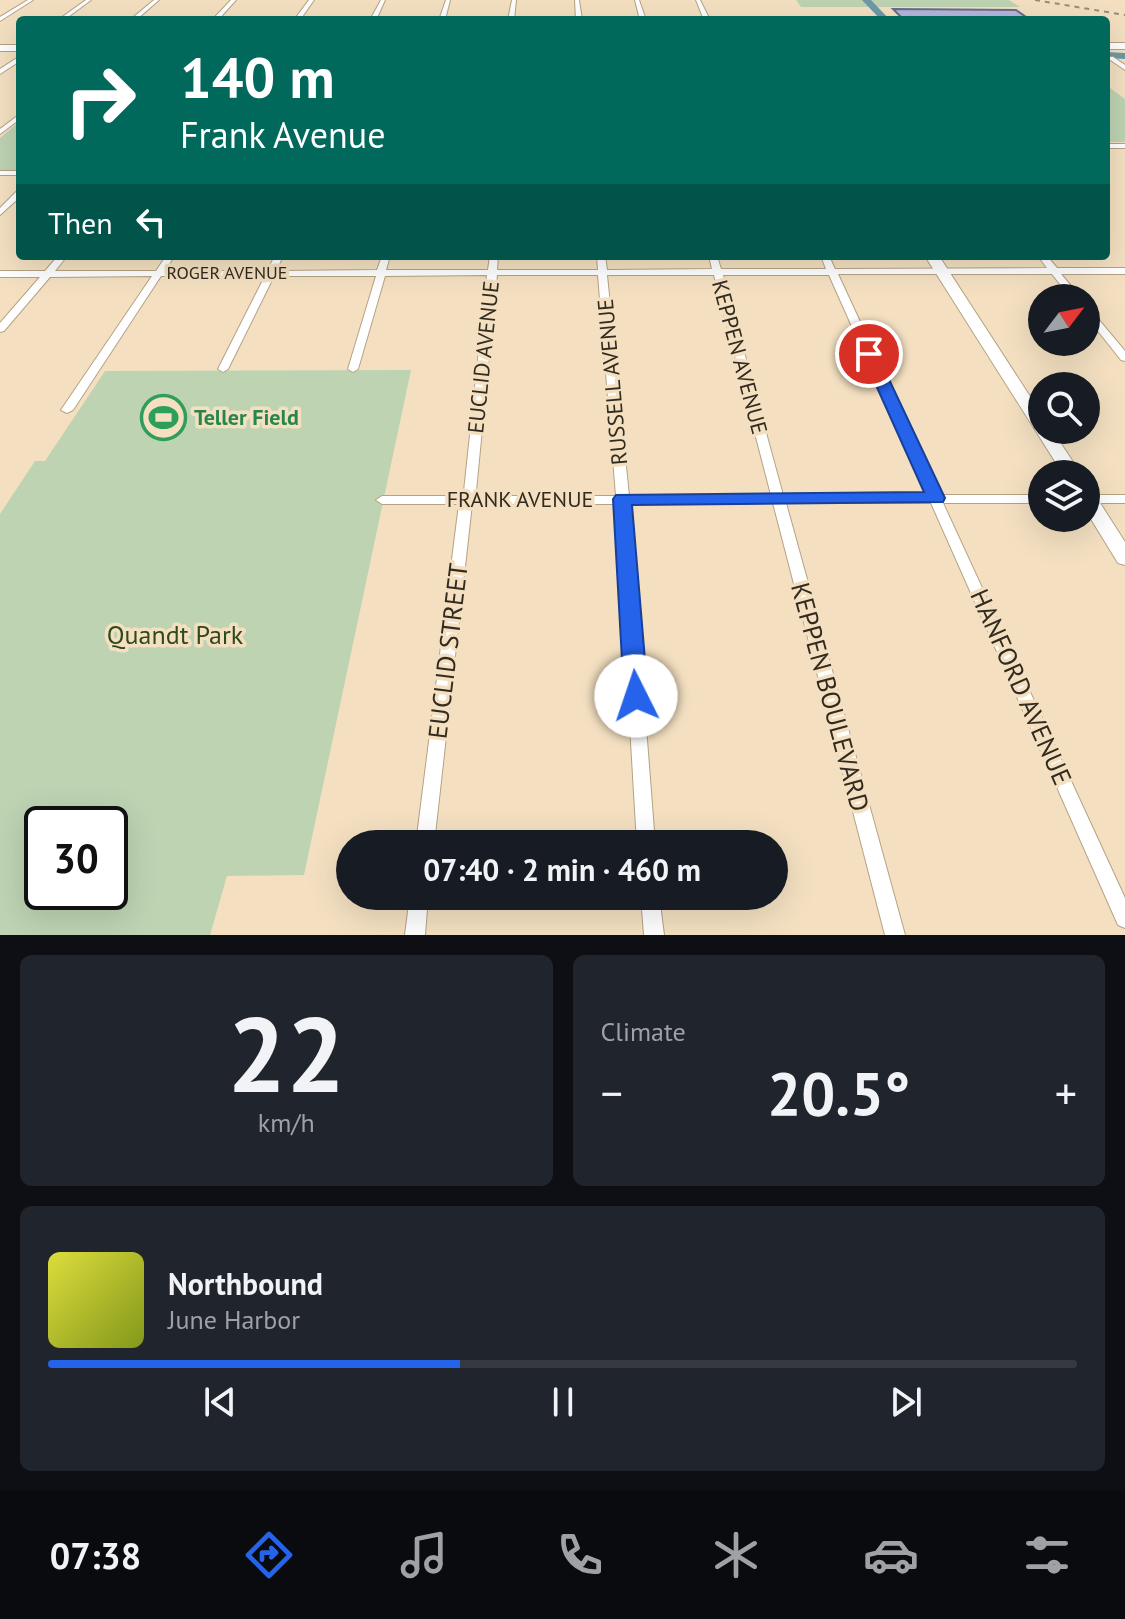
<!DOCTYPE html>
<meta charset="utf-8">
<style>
body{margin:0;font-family:"PT Sans",sans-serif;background:#20242c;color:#f1f3f6;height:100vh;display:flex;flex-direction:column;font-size:30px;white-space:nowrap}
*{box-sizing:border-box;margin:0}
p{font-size:26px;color:#9ea1a6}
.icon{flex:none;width:44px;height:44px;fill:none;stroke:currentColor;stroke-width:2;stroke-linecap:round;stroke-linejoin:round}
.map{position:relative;height:935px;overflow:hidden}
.side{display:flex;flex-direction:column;gap:20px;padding:20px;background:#0d0f14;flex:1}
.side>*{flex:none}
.top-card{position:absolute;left:16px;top:16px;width:1094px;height:244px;border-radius:8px;box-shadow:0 8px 32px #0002;background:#00695c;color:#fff;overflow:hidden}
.needle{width:52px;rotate:58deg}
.buttons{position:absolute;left:1028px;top:284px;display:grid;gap:16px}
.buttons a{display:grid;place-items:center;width:72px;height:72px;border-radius:50%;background:#171b24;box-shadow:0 8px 32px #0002;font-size:40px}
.speed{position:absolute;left:24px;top:806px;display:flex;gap:16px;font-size:40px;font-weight:700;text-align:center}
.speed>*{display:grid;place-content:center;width:104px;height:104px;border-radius:50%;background:#171b24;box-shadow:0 8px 32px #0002;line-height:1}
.speed .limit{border:4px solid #111;border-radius:12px;background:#fff;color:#111}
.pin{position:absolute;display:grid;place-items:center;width:68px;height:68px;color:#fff;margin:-34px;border:4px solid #fff;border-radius:50%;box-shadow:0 2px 8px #0007}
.me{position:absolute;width:88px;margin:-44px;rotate:356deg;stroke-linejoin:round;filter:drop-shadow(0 0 6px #0008)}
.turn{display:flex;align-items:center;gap:28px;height:168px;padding:0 32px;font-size:36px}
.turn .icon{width:104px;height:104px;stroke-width:2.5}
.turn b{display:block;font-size:56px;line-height:68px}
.then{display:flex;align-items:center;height:76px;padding:0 32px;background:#0003;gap:16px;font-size:30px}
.big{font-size:60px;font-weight:700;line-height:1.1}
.side .card{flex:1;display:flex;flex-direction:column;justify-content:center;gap:12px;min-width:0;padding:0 28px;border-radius:12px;background:#20242c}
.side .dial{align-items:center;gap:0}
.dial b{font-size:104px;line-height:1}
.song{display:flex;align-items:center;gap:24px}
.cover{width:96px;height:96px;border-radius:12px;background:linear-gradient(135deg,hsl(60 70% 55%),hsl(70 70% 35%))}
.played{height:8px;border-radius:4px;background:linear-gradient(90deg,#2563eb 40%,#363941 40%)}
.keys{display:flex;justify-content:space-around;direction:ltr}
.heat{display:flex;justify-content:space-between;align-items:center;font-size:44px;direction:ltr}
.side .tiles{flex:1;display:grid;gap:20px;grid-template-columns:1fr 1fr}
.card:last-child{grid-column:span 2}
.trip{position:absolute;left:336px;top:830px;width:452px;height:80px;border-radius:40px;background:#171b24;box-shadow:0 8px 32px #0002;font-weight:700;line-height:80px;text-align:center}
.tabs{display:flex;height:128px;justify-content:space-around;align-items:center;background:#090b0e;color:#9ea1a6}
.tabs .icon{width:56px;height:56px}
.tabs .active{color:#2563eb}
.tabs b{font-size:36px;color:#f1f3f6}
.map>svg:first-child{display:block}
.green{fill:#bdd3b2;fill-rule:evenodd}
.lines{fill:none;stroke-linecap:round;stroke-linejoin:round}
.river{fill:#6d99a6;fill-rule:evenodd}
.building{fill:#b4b7dc;stroke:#6a6c8a;stroke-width:2}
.street-casing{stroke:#b5a284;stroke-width:2}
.secondary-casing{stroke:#b5a284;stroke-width:2}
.street{fill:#fff;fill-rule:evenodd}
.secondary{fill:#fff;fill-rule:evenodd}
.rail{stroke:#9a8c76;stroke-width:2;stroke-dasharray:5 5;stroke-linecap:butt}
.route{fill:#2563eb;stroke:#184099;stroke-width:2}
.labels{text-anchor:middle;stroke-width:7;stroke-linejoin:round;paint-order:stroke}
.far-street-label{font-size:18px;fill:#322b1f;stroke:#f4e0c1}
.street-label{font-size:22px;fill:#322b1f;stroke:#f4e0c1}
.leisure-label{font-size:22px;font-weight:bold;fill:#27864d;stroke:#f4e0c1;text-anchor:start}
.near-park-label{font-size:26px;fill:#2c4a1b;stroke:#f4e0c1}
.near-street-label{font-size:26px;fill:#322b1f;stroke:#f4e0c1}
</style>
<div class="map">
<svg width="1125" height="935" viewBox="0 0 1125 935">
<rect width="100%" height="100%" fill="#f4e0c1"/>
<!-- green -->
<g class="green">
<path d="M 796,0 L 1009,0 L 1020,7 L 801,7 Z"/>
<path d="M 1106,85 L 1125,99 L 1125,142 L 1106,142 Z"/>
<path d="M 20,121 L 20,171 L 0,171 L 0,138 Z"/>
<path d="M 411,370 L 304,875 L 227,876 L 210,935 L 0,935 L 0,514 L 35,461 L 45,461 L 105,371 ZM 42,824 L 110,824 L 110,892 L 42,892 Z"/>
</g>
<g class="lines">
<!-- river -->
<g class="river">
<path d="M 862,0 L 871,0 L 890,20 L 881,20 Z"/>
<path d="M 1106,52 L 1125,53 L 1125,59 L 1106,58 Z"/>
</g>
</g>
<!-- building -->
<path class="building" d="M 893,9 L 1016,10 L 1029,19 L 904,20 Z"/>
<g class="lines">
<defs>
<g id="street">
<path d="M 28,0 L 33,0 L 0,21 L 0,17 Z"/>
<path d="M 86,0 L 91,0 L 64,20 L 58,20 Z"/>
<path d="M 154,0 L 159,0 L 136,20 L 130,20 Z"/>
<path d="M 231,0 L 236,0 L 218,20 L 212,20 Z"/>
<path d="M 309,0 L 314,0 L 300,20 L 294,20 Z"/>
<path d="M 381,0 L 385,0 L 376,20 L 370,20 Z"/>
<path d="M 446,0 L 450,0 L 445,20 L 439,20 Z"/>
<path d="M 512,0 L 516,0 L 514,20 L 508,20 Z"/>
<path d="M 575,0 L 579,0 L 582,20 L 576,20 Z"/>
<path d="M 635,0 L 639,0 L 646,20 L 640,20 Z"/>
<path d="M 696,0 L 700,0 L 710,20 L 704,20 Z"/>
<path d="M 20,56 L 20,61 L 0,74 L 0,69 Z"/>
<path d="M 1109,57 L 1113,57 L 1125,65 L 1125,70 L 1109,59 Z"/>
<path d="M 20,114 L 20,119 L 0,134 L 0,129 Z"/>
<rect x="1106" y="144" width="19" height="4"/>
<rect x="0" y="171" width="20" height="4"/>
<path d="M 17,191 L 20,191 L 20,197 L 0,215 L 0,208 Z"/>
<path d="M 58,256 L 67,256 L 55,271 L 156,271 L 166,256 L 174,256 L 165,271 L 267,271 L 275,256 L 283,256 L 276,271 L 377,270 L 382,256 L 390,256 L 386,270 L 488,270 L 490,256 L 498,256 L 497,270 L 598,270 L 597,256 L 605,256 L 607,270 L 712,269 L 709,256 L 717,256 L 721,269 L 826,269 L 821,256 L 829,256 L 835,269 L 1047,268 L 1038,256 L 1047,256 L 1057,268 L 1125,268 L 1125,274 L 1061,274 L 1081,298 L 1071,298 L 1052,274 L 838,274 L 940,495 L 1042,495 L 1042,503 L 943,503 L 1125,898 L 1125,928 L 1118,925 L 931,503 L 786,503 L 905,935 L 885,935 L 773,503 L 629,504 L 655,844 L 637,844 L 617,504 L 472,504 L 434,844 L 416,844 L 459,504 L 382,504 L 376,500 L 382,496 L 462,496 L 464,491 L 487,275 L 385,276 L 358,369 L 353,372 L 348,369 L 376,276 L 274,276 L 228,369 L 223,372 L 218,369 L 265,276 L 161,276 L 73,410 L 67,413 L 61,410 L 152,276 L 50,277 L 4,331 L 0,332 L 0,323 L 40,277 L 0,277 L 0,271 L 45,271 ZM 497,275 L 598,275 L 616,496 L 474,496 L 476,491 ZM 607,275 L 714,275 L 771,495 L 629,496 ZM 723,275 L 829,275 L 927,495 L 783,495 Z"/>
<path d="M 1086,307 L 1089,308 L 1125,351 L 1125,361 L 1121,360 L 1086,316 Z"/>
<rect x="1086" y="495" width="39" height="8"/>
<path d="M 410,896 L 428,896 L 425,935 L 405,935 Z"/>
<path d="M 641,896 L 659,896 L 664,935 L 644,935 Z"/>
</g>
<g id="secondary">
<rect x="1106" y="43" width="19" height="6"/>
<rect x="0" y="45" width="20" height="6"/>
<path d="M 925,256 L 939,256 L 1042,415 L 1042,430 L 1052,430 L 1081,474 L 1063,474 Z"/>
<path d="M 1086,490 L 1093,492 L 1125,542 L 1125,565 L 1118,563 L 1086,511 Z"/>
</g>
</defs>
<!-- street casing -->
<use href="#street" class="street-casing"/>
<!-- secondary casing -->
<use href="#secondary" class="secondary-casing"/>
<!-- street -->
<use href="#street" class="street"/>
<!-- secondary -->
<use href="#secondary" class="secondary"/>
<!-- rail -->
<path class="rail" d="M 1035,0 L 1125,15"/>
</g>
<!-- route -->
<path class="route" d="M 869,349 L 877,354 L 945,498 L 943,502 L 632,505 L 648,696 L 644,702 L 636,705 L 628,702 L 624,696 L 613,499 L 616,495 L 924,492 L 862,354 Z"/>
<!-- icons -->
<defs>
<symbol id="stadium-ring" viewBox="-11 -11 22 22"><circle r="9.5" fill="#f4e0c1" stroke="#2e9e5b" stroke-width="1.5"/><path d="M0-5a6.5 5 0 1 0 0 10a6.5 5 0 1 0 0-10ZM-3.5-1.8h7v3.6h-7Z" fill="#2e9e5b"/></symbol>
</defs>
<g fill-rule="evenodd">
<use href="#stadium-ring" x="138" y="392" width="51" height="51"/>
</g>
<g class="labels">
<!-- far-street labels -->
<g class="far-street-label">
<text x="227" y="279">ROGER AVENUE</text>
</g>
<!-- street labels -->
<g class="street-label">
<text transform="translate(483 357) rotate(-84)" y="8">EUCLID AVENUE</text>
<text transform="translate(740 357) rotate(75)" y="8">KEPPEN AVENUE</text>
<text transform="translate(612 382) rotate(-95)" y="8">RUSSELL AVENUE</text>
<text x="520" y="507">FRANK AVENUE</text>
</g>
<!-- leisure labels -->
<g class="leisure-label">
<text x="194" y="425">Teller Field</text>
</g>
<!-- near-park labels -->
<g class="near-park-label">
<text x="175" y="644">Quandt Park</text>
</g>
<!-- near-street labels -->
<g class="near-street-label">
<text transform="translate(448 651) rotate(-83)" y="9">EUCLID STREET</text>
<text transform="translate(1021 687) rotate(66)" y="9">HANFORD AVENUE</text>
<text transform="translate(830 697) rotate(75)" y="9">KEPPEN BOULEVARD</text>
</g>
</g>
</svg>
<div class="buttons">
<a><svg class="needle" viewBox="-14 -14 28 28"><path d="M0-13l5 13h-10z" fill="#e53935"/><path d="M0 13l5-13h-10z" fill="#9ea1a6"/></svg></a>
<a><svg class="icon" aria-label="search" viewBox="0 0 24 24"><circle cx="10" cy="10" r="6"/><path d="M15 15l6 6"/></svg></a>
<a><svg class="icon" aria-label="layers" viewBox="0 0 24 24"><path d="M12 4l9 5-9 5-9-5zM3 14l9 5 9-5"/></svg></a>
</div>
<div class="speed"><div class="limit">30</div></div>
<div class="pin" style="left:869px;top:354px;background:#d93025"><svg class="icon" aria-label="arrive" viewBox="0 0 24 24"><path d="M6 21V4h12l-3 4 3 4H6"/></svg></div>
<svg class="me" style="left:636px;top:696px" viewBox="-20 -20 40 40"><circle r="19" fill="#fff"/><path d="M0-13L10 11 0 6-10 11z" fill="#2563eb"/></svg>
<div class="trip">07:40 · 2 min · 460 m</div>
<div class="top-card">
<div class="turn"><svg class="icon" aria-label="right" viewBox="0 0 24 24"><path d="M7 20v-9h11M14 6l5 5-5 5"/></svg><div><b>140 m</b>Frank Avenue</div></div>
<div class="then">Then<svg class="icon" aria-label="left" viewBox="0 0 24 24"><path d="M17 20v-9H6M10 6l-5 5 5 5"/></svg></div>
</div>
</div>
<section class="side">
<div class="tiles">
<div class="card dial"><b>22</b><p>km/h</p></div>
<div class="card"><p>Climate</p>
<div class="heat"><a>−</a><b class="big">20.5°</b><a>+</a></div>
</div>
<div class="card">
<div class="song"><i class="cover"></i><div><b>Northbound</b><p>June Harbor</p></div></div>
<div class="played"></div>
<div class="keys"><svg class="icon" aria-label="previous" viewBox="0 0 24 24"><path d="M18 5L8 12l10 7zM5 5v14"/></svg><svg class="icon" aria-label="pause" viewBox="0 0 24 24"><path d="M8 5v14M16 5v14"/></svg><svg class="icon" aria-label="next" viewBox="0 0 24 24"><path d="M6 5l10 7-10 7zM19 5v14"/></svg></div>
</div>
</div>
</section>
<nav class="tabs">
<b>07:38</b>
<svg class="icon active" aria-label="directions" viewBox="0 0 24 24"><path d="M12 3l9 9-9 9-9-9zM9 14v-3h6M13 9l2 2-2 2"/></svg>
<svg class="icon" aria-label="music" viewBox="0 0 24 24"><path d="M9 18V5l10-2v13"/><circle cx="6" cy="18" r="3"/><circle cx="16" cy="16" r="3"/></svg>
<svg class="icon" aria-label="phone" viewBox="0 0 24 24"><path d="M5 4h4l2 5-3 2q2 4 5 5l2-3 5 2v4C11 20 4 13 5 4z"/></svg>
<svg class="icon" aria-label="climate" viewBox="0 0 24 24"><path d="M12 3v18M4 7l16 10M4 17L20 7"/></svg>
<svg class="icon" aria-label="car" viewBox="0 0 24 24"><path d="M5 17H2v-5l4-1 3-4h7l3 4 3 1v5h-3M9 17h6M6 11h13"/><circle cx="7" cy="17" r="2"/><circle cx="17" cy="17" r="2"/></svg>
<svg class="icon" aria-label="filters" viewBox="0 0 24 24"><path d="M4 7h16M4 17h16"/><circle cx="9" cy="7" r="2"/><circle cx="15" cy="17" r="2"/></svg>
</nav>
